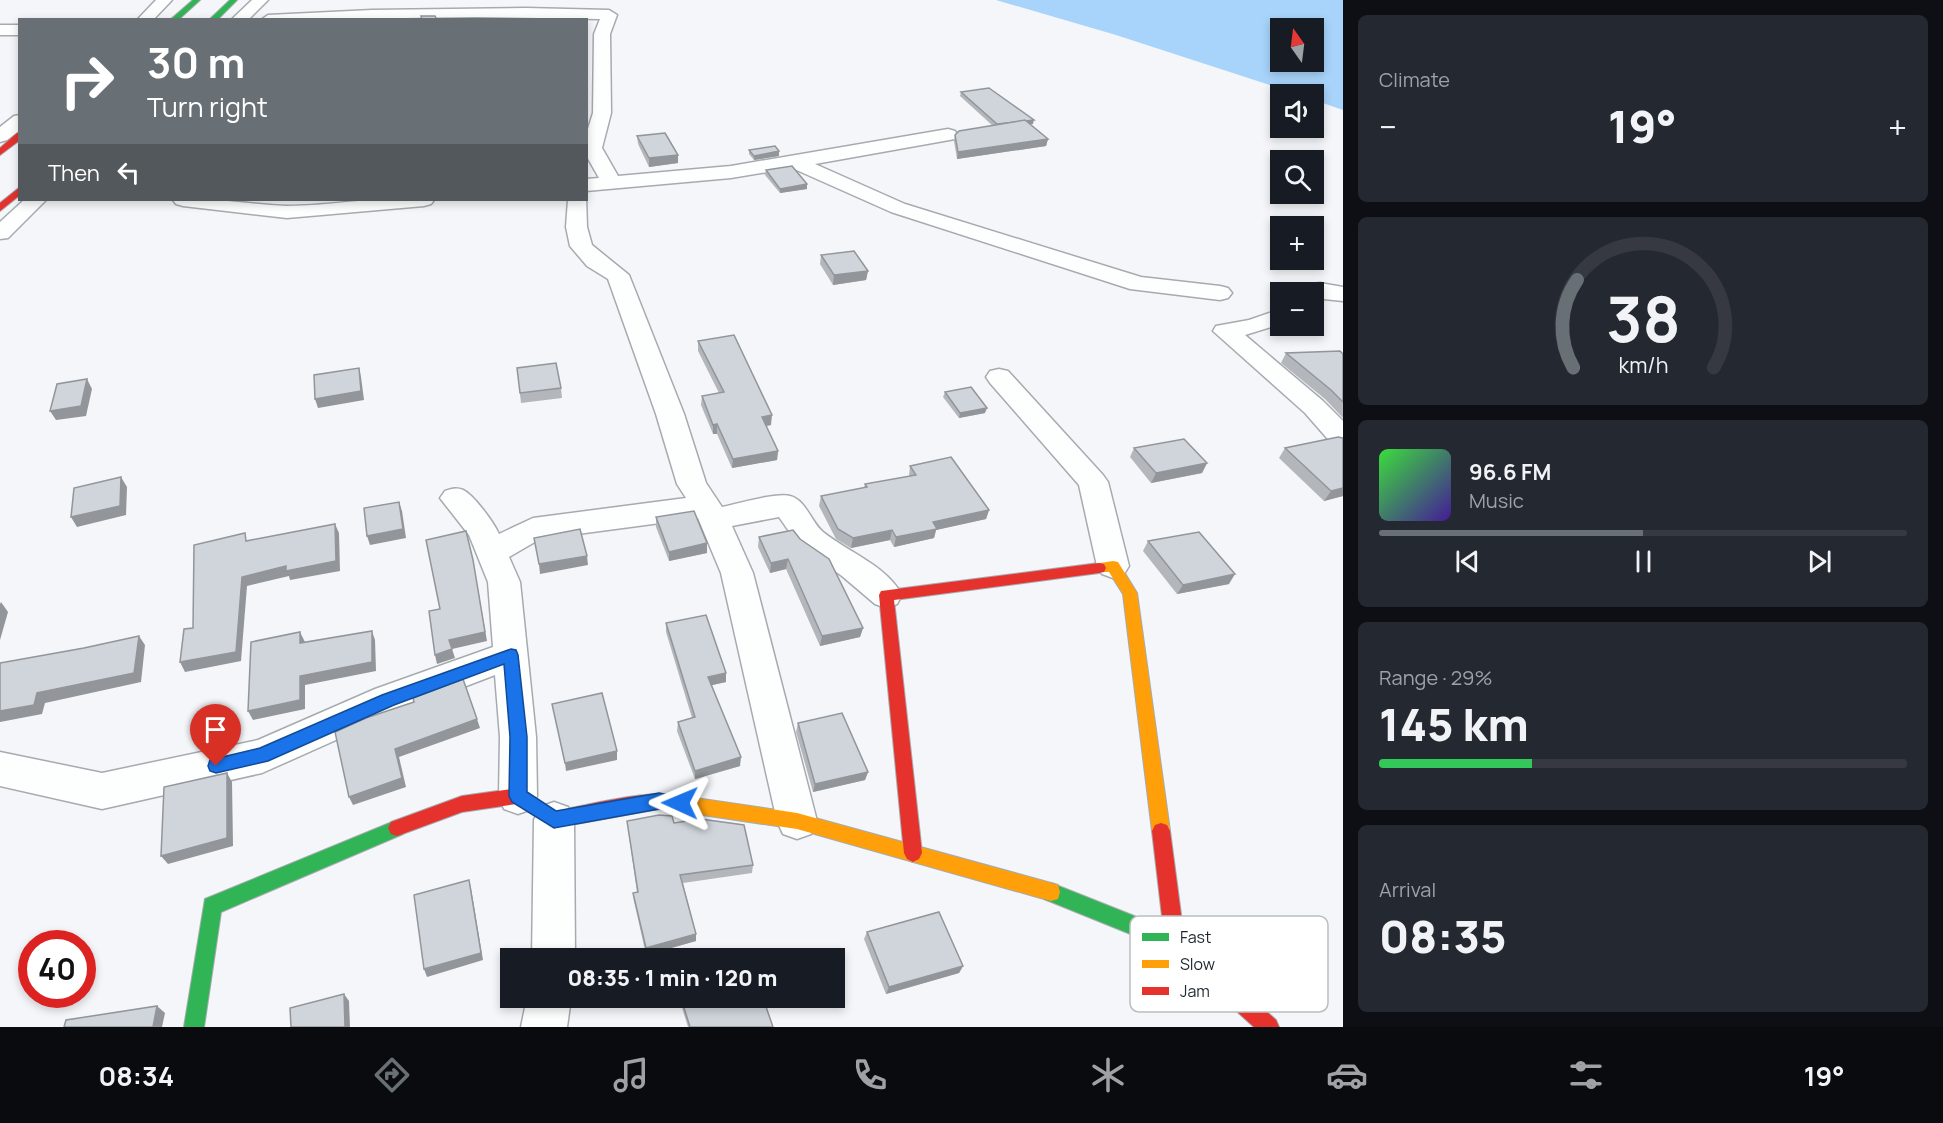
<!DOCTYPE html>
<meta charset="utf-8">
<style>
body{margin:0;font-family:Manrope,sans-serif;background:#242831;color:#f1f3f6;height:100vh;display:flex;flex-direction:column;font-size:22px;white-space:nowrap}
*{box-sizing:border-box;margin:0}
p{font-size:20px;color:#9ea1a6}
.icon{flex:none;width:33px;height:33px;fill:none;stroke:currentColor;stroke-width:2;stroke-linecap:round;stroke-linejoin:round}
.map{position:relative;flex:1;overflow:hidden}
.sheet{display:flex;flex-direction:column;gap:15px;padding:15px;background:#0d0f14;width:600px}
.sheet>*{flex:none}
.top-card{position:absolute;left:18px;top:18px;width:570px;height:183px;border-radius:0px;box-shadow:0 3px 9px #0003;background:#686f75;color:#fff;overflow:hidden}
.needle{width:39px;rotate:346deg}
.tools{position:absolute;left:1270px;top:18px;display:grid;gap:12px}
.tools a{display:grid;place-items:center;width:54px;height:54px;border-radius:0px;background:#171b24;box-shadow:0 3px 9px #0003;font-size:30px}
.speed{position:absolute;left:18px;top:930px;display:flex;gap:12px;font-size:30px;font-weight:700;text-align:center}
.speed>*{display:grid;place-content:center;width:78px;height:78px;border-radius:50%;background:#171b24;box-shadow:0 3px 9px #0003;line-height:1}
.speed .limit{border:9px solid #d22;background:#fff;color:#111}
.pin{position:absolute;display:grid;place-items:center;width:51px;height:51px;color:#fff;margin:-62px -26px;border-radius:50% 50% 50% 0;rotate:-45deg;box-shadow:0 0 6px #0007}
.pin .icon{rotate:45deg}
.me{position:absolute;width:66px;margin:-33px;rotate:271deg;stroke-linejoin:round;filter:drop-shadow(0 0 4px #0008)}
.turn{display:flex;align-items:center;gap:21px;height:126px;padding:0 30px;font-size:27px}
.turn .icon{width:78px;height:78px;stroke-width:2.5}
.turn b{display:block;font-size:42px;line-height:51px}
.then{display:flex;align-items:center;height:57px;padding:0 30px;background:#0003;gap:12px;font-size:22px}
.big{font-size:45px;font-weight:800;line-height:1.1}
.sheet .tile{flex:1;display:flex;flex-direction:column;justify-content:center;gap:9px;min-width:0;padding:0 21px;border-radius:9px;background:#242831}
.sheet .dial{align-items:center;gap:0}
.dial svg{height:156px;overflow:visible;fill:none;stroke:#363941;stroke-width:7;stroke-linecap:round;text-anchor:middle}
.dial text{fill:#f1f3f6;stroke:none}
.song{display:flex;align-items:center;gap:18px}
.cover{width:72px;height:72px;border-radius:9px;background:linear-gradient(135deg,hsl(120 70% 55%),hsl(260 70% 35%))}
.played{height:6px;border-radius:3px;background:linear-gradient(90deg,#686f75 50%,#363941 50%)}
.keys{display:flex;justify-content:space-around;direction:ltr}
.heat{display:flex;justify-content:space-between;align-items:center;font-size:33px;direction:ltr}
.charge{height:9px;border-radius:4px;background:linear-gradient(90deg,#34c759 29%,#363941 0)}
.trip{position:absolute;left:500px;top:948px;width:345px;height:60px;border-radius:0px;background:#171b24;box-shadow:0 3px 9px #0003;font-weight:800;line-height:60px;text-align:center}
.menu{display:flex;height:96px;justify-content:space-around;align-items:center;background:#090b0e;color:#9ea1a6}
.menu .icon{width:42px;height:42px}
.menu .on{color:#686f75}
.menu b{font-size:27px;color:#f1f3f6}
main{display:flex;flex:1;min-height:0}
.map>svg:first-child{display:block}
.water{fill:#a8d4fb;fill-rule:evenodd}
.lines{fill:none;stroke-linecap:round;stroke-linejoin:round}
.street-casing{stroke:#a6abb0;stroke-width:3}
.fast-casing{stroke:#a6abb0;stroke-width:2}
.slow-casing{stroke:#a6abb0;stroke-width:2}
.jam-casing{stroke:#a6abb0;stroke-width:2}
.street{fill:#fdfefe;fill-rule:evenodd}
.fast{fill:#30b455;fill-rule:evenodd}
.slow{fill:#ff9f0a;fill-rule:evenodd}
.jam{fill:#e5322d;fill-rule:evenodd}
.wall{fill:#b3b7bc}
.shaded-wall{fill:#929599}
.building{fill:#d0d5db;stroke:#929599;stroke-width:1.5}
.route{fill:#1a73e8;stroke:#114b97;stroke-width:1.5}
.key{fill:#fff;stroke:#bbbec0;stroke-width:1.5}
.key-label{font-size:16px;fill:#1d262e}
</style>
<main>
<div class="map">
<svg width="1343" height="1027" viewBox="0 0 1343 1027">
<rect width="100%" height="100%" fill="#f4f6f9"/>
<!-- water -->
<path class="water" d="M 996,0 L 1343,0 L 1343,110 L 1314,100 L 1314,94 L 1297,94 L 1116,35 ZM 1281,28 L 1314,28 L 1314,62 L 1281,62 Z"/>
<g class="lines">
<defs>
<g id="street">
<path d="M 156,0 L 172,0 L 153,20 L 137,20 Z"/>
<path d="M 252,0 L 268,0 L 248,20 L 231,20 Z"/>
<path d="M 526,8 L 609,10 L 617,15 L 610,34 L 611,113 L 602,148 L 618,176 L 731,166 L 948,129 L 955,131 L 957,135 L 955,139 L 815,164 L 905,204 L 1141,277 L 1220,286 L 1228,288 L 1232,293 L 1228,298 L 1220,300 L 1130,289 L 891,212 L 792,168 L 731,178 L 586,191 L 586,179 L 599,178 L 586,155 L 586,135 L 593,113 L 594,34 L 600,19 L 476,17 L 261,20 L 268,15 L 372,10 Z"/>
<rect x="0" y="25" width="20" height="10"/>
<path d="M 20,115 L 20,130 L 7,140 L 0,142 L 0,127 L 14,116 Z"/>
<path d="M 586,197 L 587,227 L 592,245 L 629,275 L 684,414 L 706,483 L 722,507 C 736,504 778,492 790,496 C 806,500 811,522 823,532 C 848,552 887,566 902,595 L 897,604 L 886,608 L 875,604 L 842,576 L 800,547 L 779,517 L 732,526 L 753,573 L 817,821 L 811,834 L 797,839 L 783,834 L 777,821 L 721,573 L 698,518 L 540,539 L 509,557 L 520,582 L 536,737 L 537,796 L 532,809 L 518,814 L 504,809 L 499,796 L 500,737 L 495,675 L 401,711 L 262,773 L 102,809 L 0,786 L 0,752 L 102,773 L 258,740 L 375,689 L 493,647 L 488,582 L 469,535 L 440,498 L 445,491 C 451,489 456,487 463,490 C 474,495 494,523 499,534 L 533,518 L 686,498 L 677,484 L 656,414 L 608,279 L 587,266 L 570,246 L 566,227 L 568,200 L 586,200 Z"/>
<path d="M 24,200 L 46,200 L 8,238 L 0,239 L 0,222 Z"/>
<path d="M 173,200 C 212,196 249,205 287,206 C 336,206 386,194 434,200 L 431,204 L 424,206 L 287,218 L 183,206 L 176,204 Z"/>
<path d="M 1320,283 L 1343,287 L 1343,301 L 1314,298 L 1314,292 L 1290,292 L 1294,287 Z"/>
<path d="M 1281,309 L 1281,324 L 1245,335 L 1323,401 L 1343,421 L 1343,447 L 1333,445 L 1305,413 L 1213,331 L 1216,326 L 1249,320 Z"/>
<path d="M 999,369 L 1008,371 L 1103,475 L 1108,482 L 1129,566 L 1124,574 L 1113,578 L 1102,574 L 1097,566 L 1079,485 L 990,383 L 986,377 L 990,371 Z"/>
<path d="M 554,802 L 568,807 L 574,820 L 575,958 L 532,958 L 534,820 L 540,807 Z"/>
<path d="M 527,998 L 571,998 L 567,1027 L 521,1027 Z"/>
</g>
<g id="fast">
<path d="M 193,0 L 200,0 L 178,20 L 170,20 Z"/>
<path d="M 230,0 L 237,0 L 217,20 L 209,20 Z"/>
<path d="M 397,820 L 403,822 L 406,828 L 403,834 L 221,912 L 204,1027 L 184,1027 L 205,899 Z"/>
<path d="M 1051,883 L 1182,935 L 1185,942 L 1182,949 L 1175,952 L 1044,899 L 1042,892 L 1044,885 Z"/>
</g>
<g id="slow">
<path d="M 1113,561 L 1118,562 L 1137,593 L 1170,831 L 1167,837 L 1161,839 L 1155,837 L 1152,831 L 1123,594 L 1109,572 L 1094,572 L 1092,568 L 1094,564 Z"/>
<path d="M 682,796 L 797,813 L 1051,883 L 1058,885 L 1060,892 L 1058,899 L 1051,901 L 797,829 L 682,812 L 676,810 L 673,804 L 676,798 Z"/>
</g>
<g id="jam">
<path d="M 17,133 L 20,133 L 20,140 L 0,155 L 0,148 Z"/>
<path d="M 20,187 L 20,195 L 0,211 L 0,203 Z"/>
<path d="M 1099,563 L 1104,564 L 1106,568 L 1104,572 L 1099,573 L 894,600 L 922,853 L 919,859 L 913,862 L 907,859 L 904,853 L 879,595 L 881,591 Z"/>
<path d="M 518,788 L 556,811 C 591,805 656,786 688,798 L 691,804 L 688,810 L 682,812 L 659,809 L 554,828 L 516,804 L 462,812 L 397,836 L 391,834 L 388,828 L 391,822 L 462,796 Z"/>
<path d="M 1161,823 L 1167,825 L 1170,831 L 1184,937 L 1276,1020 L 1279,1027 L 1254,1027 L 1168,949 L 1165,942 L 1152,831 L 1155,825 Z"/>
</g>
</defs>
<!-- street casing -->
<use href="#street" class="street-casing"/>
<!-- fast casing -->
<use href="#fast" class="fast-casing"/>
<!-- slow casing -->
<use href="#slow" class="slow-casing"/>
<!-- jam casing -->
<use href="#jam" class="jam-casing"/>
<!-- street -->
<use href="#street" class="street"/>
<!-- fast -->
<use href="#fast" class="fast"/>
<!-- slow -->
<use href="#slow" class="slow"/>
<!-- jam -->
<use href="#jam" class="jam"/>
</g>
<!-- wall -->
<g class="wall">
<path d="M 961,92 L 1033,124 L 1030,124 L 1048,139 L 1046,146 L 957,159 L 954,141 L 955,135 L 993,126 L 960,96 Z"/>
<path d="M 637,136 L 678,155 L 678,163 L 649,167 L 638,144 Z"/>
<path d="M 749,150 L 779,151 L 779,156 L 754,160 L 749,154 Z"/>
<path d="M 766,170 L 807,189 L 780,193 L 765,175 Z"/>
<path d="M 821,255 L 868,271 L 866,280 L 833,285 L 820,264 Z"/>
<path d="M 698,341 L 771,425 L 766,426 L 778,451 L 777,460 L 732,468 L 717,434 L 713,434 L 701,405 L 702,396 L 719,393 L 698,351 Z"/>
<path d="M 1286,353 L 1343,354 L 1343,418 L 1325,399 L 1281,363 Z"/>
<path d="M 517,368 L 561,388 L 562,398 L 521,403 Z"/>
<path d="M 945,392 L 985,413 L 959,418 L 943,397 Z"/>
<path d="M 1343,438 L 1343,496 L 1324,501 L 1279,458 L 1285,448 Z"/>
<path d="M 1134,448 L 1207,463 L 1202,473 L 1151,483 L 1130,457 Z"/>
<path d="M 910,466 L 989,510 L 986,519 L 936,530 L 934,538 L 894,547 L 890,540 L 851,548 L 836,539 L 819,506 L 821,496 L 864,488 L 865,484 L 909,476 Z"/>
<path d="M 656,517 L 707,553 L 669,561 L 656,527 Z"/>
<path d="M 759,537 L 800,539 L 863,628 L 860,637 L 820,646 L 786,569 L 770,573 L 758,547 Z"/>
<path d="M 1148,541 L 1229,584 L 1177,594 L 1143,551 Z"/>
<path d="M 666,623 L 726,682 L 712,685 L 740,766 L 695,779 L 677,731 L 678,722 L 692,718 L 666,632 Z"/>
<path d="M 798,723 L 868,772 L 865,780 L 813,792 L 796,732 Z"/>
<path d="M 627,821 L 674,823 L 753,865 L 752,873 L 683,883 L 696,934 L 696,941 L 646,955 L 634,901 L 633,893 L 637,892 Z"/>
<path d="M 867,932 L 963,966 L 959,973 L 886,994 L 864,939 Z"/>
<path d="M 679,998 L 763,998 L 773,1027 L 688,1027 Z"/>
</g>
<!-- shaded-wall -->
<g class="shaded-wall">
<path d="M 1034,120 L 1033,124 L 995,128 L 997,124 Z"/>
<path d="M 1048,139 L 1046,146 L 957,159 L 958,152 Z"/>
<path d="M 779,151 L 779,156 L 754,160 L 754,156 Z"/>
<path d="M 678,155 L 678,163 L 649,167 L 649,158 Z"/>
<path d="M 807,184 L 807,189 L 780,193 L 780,189 Z"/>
<path d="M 868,271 L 866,280 L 833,285 L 834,275 Z"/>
<path d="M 359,368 L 361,377 L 364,400 L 318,408 L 315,399 Z"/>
<path d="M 87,379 L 92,389 L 86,416 L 56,420 L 50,411 Z"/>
<path d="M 987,408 L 985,413 L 959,418 L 960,413 Z"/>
<path d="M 772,415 L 771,425 L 761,427 L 762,417 Z"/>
<path d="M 717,424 L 717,434 L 713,434 L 713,425 Z"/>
<path d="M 778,451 L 777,460 L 732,468 L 733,459 Z"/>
<path d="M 1207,463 L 1202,473 L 1151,483 L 1156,473 Z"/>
<path d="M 121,477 L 127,487 L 126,515 L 77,527 L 71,517 Z"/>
<path d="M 1343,488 L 1343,496 L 1324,501 L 1331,491 Z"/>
<path d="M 399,502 L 402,511 L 406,538 L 370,545 L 367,536 Z"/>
<path d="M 989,510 L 986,519 L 936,530 L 934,538 L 894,547 L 896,537 L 933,522 Z"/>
<path d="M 335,524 L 339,533 L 340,571 L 290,580 L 289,576 L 247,586 L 241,661 L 185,672 L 180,662 L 242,577 Z"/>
<path d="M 892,530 L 890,540 L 851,548 L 853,538 Z"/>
<path d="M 707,543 L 707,553 L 669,561 L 669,552 Z"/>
<path d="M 587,556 L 588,565 L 540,574 L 539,564 Z"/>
<path d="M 788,559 L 786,569 L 770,573 L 771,563 Z"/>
<path d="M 473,560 L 487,641 L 452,649 L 455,658 L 437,664 L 435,655 L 449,640 Z"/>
<path d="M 1235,574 L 1229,584 L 1177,594 L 1183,585 Z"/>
<path d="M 1,602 L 8,612 L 0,640 L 0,604 Z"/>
<path d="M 863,628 L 860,637 L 820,646 L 822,636 Z"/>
<path d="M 372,631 L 375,640 L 376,671 L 305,685 L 305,709 L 253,720 L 248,711 L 300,676 Z"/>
<path d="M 300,632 L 305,642 L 305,653 L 300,643 Z"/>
<path d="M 139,636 L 145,645 L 141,682 L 45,703 L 42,714 L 0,722 L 0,711 Z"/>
<path d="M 726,673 L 726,682 L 708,686 L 708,677 Z"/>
<path d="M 477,719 L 480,728 L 399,757 L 406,787 L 353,805 L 349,797 L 395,749 Z"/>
<path d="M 617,751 L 617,760 L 566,771 L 565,763 Z"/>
<path d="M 741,757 L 740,766 L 695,779 L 695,771 Z"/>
<path d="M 868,772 L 865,780 L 813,792 L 815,784 Z"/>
<path d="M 227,773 L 232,782 L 233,846 L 168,864 L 161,856 Z"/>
<path d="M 469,880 L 471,888 L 483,960 L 427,977 L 424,969 Z"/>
<path d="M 696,934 L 696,941 L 646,955 L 646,948 Z"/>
<path d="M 963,966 L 959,973 L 886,994 L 889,987 Z"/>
<path d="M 344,994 L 349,1001 L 350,1027 L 345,1027 Z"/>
<path d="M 157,1006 L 165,1013 L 162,1027 L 153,1027 Z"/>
</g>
<!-- building -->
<g class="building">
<path d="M 421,16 L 435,16 L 437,20 L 422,20 Z"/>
<path d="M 989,88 L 1034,120 L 997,124 L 961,92 Z"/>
<path d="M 1025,120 L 1048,139 L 958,152 L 955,135 L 959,131 Z"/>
<path d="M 665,133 L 678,155 L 649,158 L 637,136 Z"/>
<path d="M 775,146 L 779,151 L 754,156 L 749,150 Z"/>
<path d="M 792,166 L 807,184 L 780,189 L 766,170 Z"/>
<path d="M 854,251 L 868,271 L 834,275 L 821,255 Z"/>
<path d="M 734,335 L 772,415 L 762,417 L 778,451 L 733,459 L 717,424 L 713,425 L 702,396 L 724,392 L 698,341 Z"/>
<path d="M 1340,351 L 1343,354 L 1343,402 L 1331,390 L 1286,353 Z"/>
<path d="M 556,363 L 561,388 L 520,393 L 517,368 Z"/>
<path d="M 359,368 L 361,391 L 315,399 L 314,375 Z"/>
<path d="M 87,379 L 81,406 L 50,411 L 57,384 Z"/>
<path d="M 971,387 L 987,408 L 960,413 L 945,392 Z"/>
<path d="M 1338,437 L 1343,438 L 1343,488 L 1331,491 L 1285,448 Z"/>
<path d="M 1184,439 L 1207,463 L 1156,473 L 1134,448 Z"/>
<path d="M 951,457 L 989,510 L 933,522 L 937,529 L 896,537 L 892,530 L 853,538 L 838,529 L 821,496 L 867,487 L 865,484 L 916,475 L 910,466 Z"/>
<path d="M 121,477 L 120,506 L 71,517 L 74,488 Z"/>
<path d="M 399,502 L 403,529 L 367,536 L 364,508 Z"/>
<path d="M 694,511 L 707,543 L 669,552 L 656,517 Z"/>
<path d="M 335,524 L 336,561 L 286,571 L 286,566 L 242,577 L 236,652 L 180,662 L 184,629 L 193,628 L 194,545 L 245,533 L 246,541 Z"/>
<path d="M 580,529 L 587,556 L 539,564 L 534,538 Z"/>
<path d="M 793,530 L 800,539 L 829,559 L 863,628 L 822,636 L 788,559 L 771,563 L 759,537 Z"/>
<path d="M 466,531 L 473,560 L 485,632 L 449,640 L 452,649 L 435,655 L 429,611 L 440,609 L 426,540 Z"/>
<path d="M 1199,532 L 1235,574 L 1183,585 L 1148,541 Z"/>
<path d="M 706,615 L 726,673 L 708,677 L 741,757 L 695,771 L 678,722 L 695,717 L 666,623 Z"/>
<path d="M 372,631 L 372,662 L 300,676 L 300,700 L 248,711 L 251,642 L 300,632 L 300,643 Z"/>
<path d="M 139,636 L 134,673 L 37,693 L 34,705 L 0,711 L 0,663 L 84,648 Z"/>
<path d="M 463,679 L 477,719 L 395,749 L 402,778 L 349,797 L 335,732 L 366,718 L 414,702 L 413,698 Z"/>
<path d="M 602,693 L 617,751 L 565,763 L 552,704 Z"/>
<path d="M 842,713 L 868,772 L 815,784 L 798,723 Z"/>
<path d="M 227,773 L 227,838 L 161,856 L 164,787 Z"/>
<path d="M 659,815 L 672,816 L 674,823 L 701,819 L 744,825 L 753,865 L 680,875 L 696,934 L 646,948 L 633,893 L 638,892 L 627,821 Z"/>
<path d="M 469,880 L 481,953 L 424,969 L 414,895 Z"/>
<path d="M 939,912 L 963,966 L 889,987 L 867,932 Z"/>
<path d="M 344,994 L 345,1027 L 291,1027 L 290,1008 Z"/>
<path d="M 681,998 L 763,998 L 773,1027 L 690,1027 Z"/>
<path d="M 157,1006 L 153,1027 L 64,1027 L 66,1020 Z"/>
</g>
<!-- route -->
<path class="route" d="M 511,649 L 516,650 L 518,655 L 527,737 L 527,792 L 556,811 L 659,793 L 686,798 L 689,803 L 686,809 L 680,812 L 659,809 L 554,828 L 512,802 L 509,796 L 510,737 L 504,664 L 394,705 L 268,761 L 216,773 L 210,771 L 208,766 L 210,760 L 260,748 L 382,695 Z"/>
<!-- legend -->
<rect x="1130" y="916" width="198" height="96" rx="9" class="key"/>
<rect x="1142" y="933" width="27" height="8" fill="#30b455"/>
<rect x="1142" y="960" width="27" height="8" fill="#ff9f0a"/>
<rect x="1142" y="987" width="27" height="8" fill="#e5322d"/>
<g class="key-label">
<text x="1180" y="943">Fast</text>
<text x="1180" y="970">Slow</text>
<text x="1180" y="997">Jam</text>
</g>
</svg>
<div class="tools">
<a><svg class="needle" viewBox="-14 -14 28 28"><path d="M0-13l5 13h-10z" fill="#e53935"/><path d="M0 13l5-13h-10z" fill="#9ea1a6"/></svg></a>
<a><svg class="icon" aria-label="sound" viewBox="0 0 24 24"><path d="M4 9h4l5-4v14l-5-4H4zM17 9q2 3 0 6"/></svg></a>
<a><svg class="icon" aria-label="search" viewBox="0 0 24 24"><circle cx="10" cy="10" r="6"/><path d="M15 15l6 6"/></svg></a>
<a>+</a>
<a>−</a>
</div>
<div class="speed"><div class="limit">40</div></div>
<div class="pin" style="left:216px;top:766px;background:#d93025"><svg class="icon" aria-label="arrive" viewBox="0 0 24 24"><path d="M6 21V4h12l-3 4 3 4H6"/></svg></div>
<svg class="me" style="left:680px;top:803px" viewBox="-20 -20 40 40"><path d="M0-17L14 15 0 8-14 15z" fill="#1a73e8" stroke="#fff" stroke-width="4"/></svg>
<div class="trip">08:35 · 1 min · 120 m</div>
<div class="top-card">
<div class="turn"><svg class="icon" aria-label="right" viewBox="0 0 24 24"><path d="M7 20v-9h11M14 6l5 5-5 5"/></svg><div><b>30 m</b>Turn right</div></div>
<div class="then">Then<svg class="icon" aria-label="left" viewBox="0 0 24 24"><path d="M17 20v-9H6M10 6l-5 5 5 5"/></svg></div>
</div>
</div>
<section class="sheet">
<div class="tile"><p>Climate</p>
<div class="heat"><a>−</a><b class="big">19°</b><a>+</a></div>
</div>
<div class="tile dial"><svg viewBox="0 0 100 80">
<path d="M14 69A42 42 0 1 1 86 69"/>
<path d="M14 69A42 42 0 0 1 16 24" stroke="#686f75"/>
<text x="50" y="56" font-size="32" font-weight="700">38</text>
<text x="50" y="72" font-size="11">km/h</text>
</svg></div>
<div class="tile">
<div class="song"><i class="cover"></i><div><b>96.6 FM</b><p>Music</p></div></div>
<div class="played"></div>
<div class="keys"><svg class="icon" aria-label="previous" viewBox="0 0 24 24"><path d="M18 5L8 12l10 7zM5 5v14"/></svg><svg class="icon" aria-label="pause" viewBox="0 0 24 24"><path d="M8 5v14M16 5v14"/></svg><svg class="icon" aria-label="next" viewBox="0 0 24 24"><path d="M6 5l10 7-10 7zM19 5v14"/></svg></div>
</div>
<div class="tile"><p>Range · 29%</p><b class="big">145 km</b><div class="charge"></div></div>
<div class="tile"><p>Arrival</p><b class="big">08:35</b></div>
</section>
</main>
<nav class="menu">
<b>08:34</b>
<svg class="icon on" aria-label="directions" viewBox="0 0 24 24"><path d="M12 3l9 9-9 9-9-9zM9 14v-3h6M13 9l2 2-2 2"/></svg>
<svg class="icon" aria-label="music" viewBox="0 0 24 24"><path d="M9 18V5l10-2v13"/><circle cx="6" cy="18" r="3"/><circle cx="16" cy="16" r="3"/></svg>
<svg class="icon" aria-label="phone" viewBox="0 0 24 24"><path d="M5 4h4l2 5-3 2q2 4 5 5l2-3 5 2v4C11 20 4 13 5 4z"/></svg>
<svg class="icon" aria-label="climate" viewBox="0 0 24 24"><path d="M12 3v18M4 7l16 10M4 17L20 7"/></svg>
<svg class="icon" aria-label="car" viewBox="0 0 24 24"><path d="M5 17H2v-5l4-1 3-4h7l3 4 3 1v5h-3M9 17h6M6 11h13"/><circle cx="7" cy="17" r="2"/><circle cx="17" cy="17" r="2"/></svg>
<svg class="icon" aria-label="filters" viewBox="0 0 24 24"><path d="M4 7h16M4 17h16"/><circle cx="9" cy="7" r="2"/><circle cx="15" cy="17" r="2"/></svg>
<b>19°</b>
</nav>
